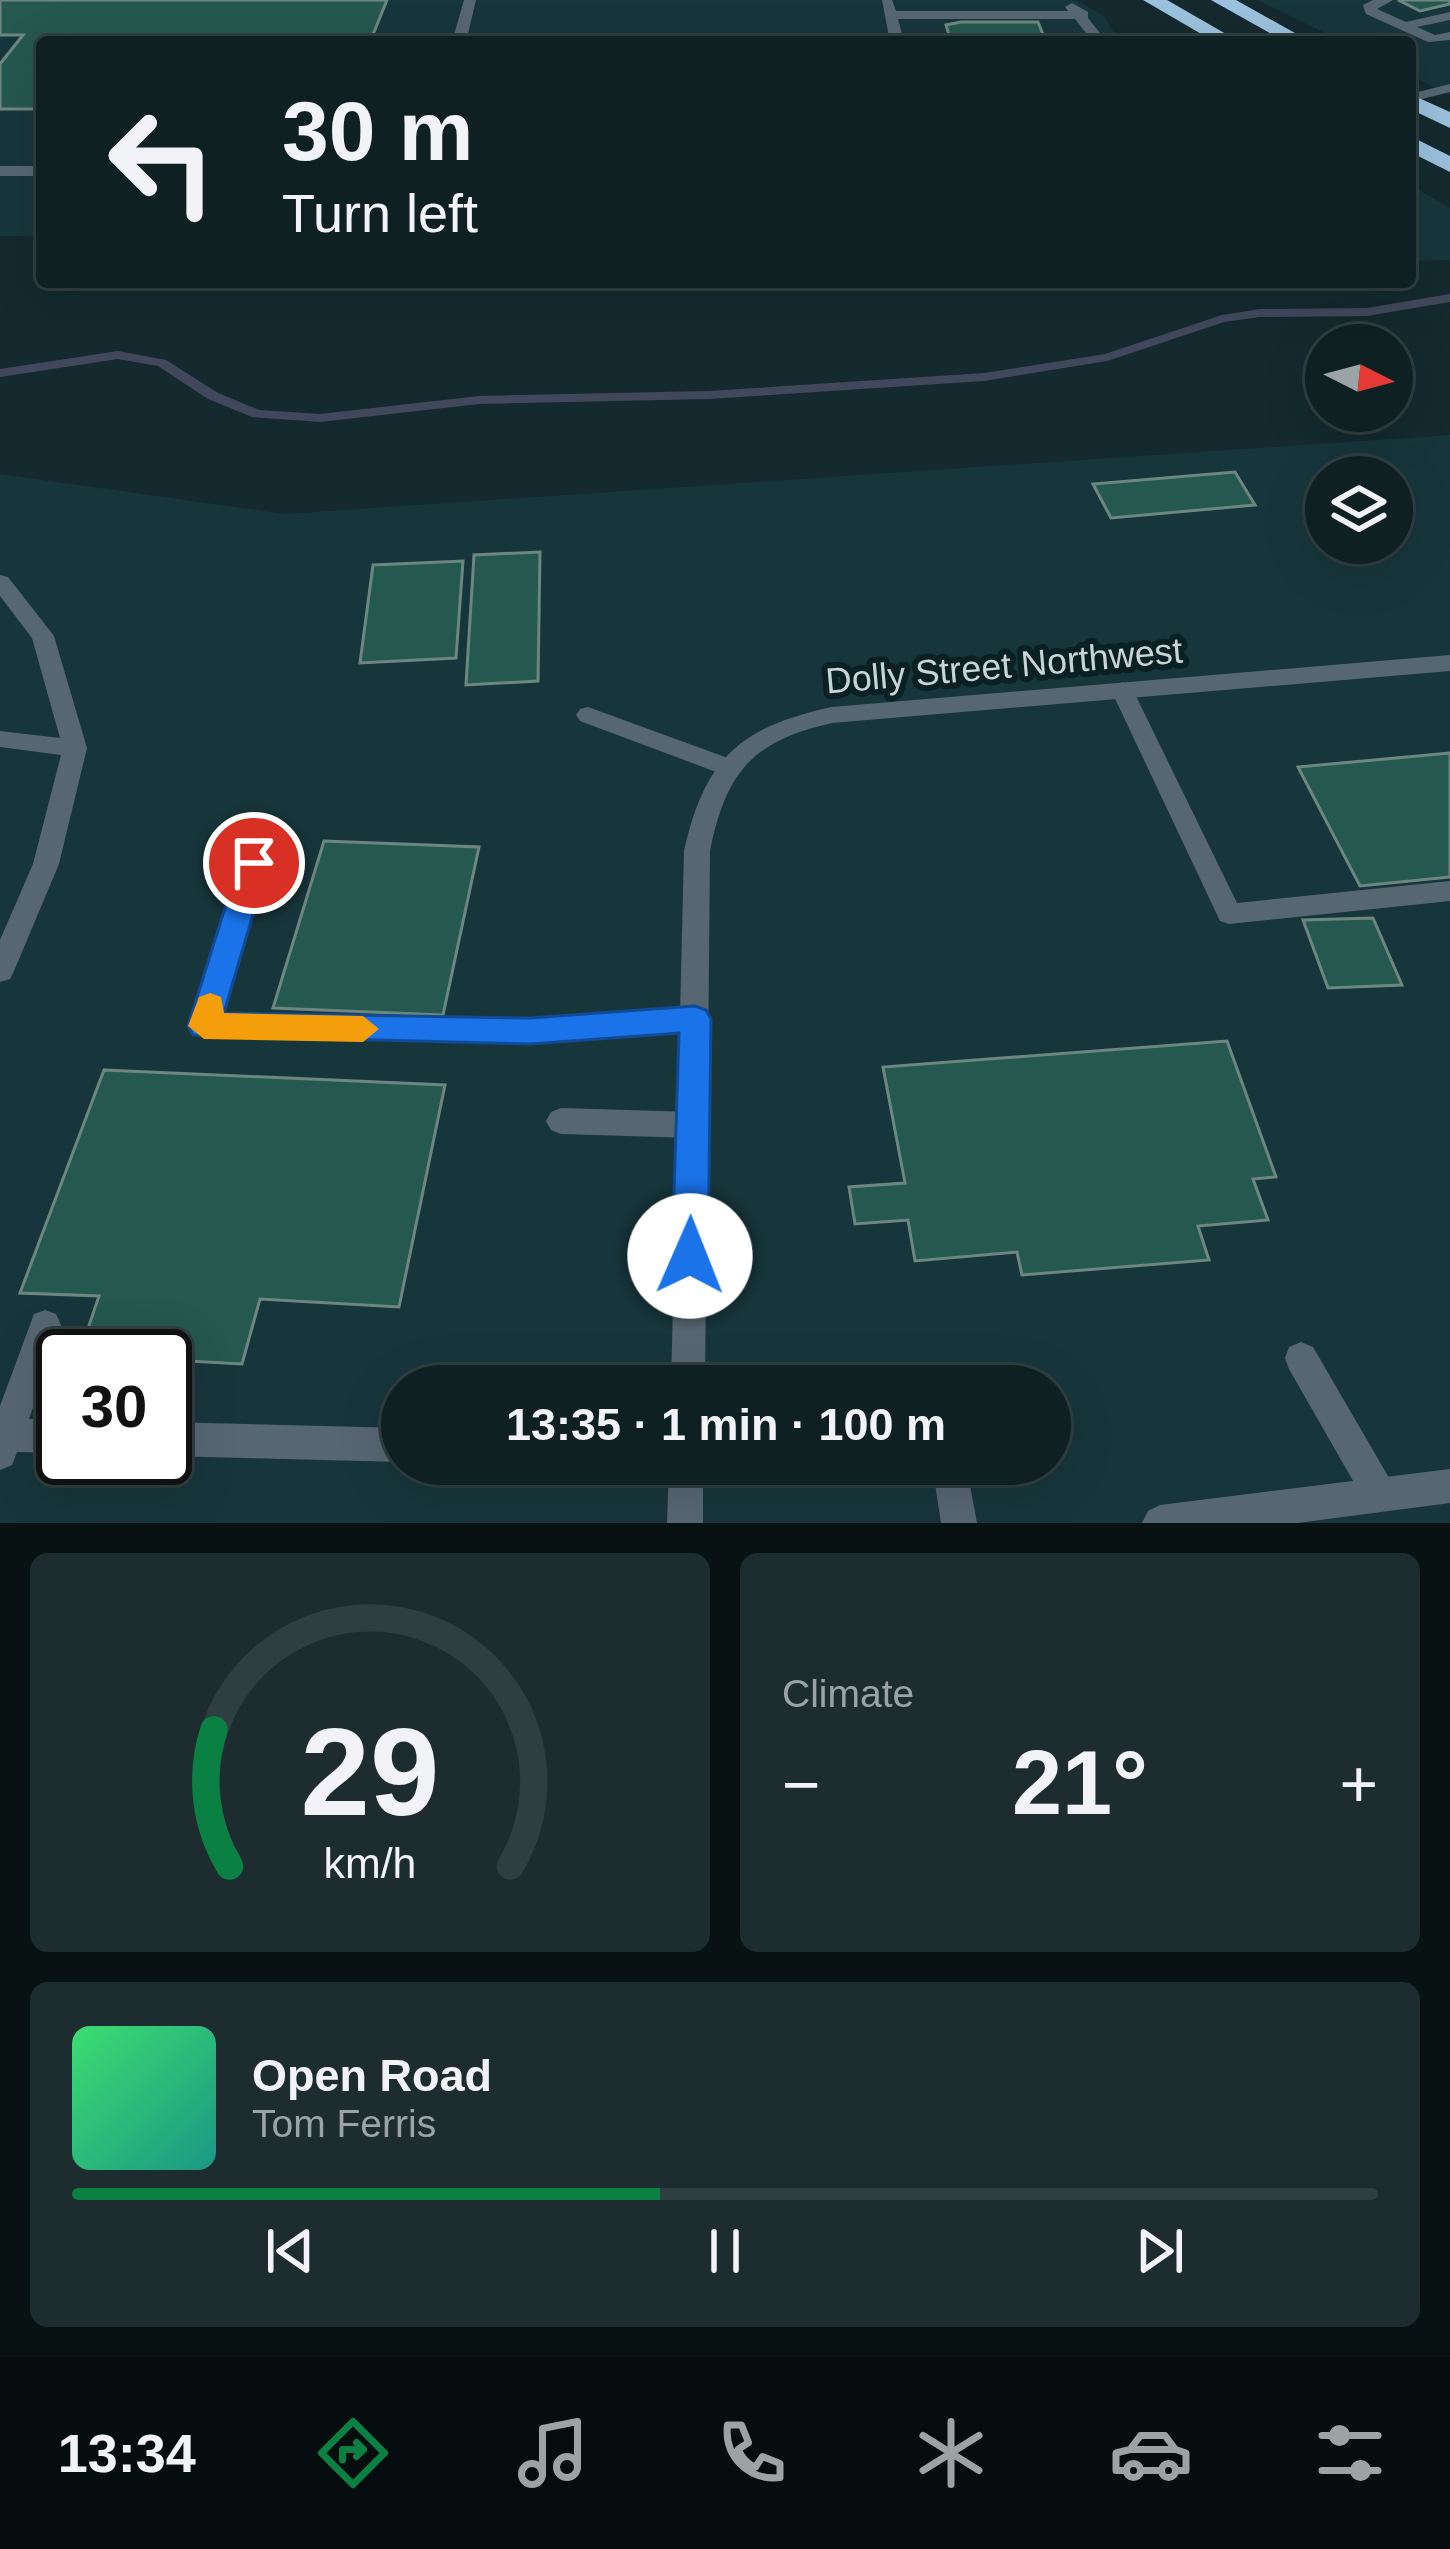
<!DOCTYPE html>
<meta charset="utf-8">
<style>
body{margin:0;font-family:Helvetica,sans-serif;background:#1d2d2f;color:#f1f3f6;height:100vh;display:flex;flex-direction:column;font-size:45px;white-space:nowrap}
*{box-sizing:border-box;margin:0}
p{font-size:39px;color:#9ba3a5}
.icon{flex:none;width:66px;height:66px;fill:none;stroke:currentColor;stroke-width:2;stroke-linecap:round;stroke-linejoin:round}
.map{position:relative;height:1523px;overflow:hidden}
.panel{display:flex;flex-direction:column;gap:30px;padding:30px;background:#081213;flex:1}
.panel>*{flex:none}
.top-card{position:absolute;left:36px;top:36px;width:1380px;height:252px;border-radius:12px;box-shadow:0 12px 48px #0002,0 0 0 3px #2f3e40;background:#0f2022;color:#f1f3f6;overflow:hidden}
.needle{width:78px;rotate:96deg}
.buttons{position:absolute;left:1305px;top:324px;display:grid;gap:24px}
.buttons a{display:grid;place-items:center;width:108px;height:108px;border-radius:50%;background:#0f2022;box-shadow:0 12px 48px #0002,0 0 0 3px #2f3e40;font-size:60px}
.speed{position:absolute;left:36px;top:1329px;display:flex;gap:24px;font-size:60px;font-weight:700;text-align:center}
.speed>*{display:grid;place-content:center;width:156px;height:156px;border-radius:50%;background:#0f2022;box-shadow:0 12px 48px #0002,0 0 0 3px #2f3e40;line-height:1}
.speed .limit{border:6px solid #111;border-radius:18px;background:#fff;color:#111}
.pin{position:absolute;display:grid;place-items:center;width:102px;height:102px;color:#fff;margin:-51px;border:6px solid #fff;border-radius:50%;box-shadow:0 3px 12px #0007}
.me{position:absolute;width:132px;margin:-66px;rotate:1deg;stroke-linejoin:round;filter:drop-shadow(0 0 9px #0008)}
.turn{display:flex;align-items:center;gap:42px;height:252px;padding:0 48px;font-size:54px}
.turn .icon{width:156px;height:156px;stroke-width:2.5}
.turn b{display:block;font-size:84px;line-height:102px}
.big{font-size:90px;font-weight:800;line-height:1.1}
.panel .tile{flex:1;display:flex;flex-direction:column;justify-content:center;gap:18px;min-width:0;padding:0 42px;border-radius:18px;background:#1d2d2f}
.panel .dial{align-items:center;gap:0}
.dial svg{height:312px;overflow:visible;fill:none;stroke:#2f3e40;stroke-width:7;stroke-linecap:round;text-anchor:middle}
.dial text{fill:#f1f3f6;stroke:none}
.song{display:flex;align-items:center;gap:36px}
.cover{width:144px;height:144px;border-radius:18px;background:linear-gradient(135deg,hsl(140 70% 55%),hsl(170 70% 35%))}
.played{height:12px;border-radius:6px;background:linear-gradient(90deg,#0b8043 45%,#2f3e40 45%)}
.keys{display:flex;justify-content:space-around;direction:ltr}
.heat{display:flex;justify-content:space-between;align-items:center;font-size:66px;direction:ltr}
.panel .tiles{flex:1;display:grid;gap:30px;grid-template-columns:1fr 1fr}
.tile:last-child{grid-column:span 2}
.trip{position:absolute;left:381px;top:1365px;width:690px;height:120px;border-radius:60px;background:#0f2022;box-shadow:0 12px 48px #0002,0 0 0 3px #2f3e40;font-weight:800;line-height:120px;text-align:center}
.tabs{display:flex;height:192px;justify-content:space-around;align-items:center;background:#060d0e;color:#9ba3a5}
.tabs .icon{width:84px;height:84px}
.tabs .active{color:#0b8043}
.tabs b{font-size:54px;color:#f1f3f6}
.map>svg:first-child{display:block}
.built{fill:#17363b;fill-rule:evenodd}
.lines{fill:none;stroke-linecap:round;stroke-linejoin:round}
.stream{fill:#41485c;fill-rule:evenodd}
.building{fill:#25584e;stroke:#6e8680;stroke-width:3}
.lane{fill:#576772;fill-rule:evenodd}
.street{fill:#576772;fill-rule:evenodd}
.highway{fill:#9ac1dd;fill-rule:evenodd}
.route{fill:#1a73e8;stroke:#114b97;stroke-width:3}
.slow{fill:#f59e0b}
.labels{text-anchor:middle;stroke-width:12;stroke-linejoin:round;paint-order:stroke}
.street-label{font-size:36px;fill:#c8d5d7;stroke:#0a2124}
</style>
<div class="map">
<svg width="1450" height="1523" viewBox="0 0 1450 1523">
<rect width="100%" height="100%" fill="#142a2e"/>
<!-- built -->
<g class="built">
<path d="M 0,0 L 1076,0 L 1104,16 L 1117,38 L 1142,42 L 42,42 L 42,236 L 0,236 Z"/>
<path d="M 1258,0 L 1450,0 L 1450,95 L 1410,75 L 1410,42 L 1343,42 Z"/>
<path d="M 1410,185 L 1450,208 L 1450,260 L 1410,261 Z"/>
<path d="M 1450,435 L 1450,1523 L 0,1523 L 0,474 L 285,514 ZM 1326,477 L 1392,477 L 1392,543 L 1326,543 ZM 63,1356 L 165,1356 L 165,1458 L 63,1458 ZM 402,1386 L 1050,1386 L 1050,1464 L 402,1464 Z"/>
</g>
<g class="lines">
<!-- stream -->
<path class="stream" d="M 1450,294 L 1450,302 L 1367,316 L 1260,317 L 1224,322 L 1107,361 L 984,381 L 709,399 L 479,404 L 320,422 L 252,417 L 208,399 L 158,366 L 118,359 L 0,377 L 0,369 L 118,351 L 166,360 L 218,393 L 259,410 L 320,414 L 479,396 L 709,391 L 984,373 L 1105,354 L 1222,315 L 1260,309 L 1367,308 Z"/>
</g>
<!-- building -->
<g class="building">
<path d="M 0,0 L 387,0 L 370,42 L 42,42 L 42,109 L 0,109 L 0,64 L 23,35 L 0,35 Z"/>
<path d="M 1398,0 L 1450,0 L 1450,4 L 1420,11 Z"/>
<path d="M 961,22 L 1038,22 L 1046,42 L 951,42 L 946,25 Z"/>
<path d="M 1235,472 L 1255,505 L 1111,518 L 1093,484 Z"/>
<path d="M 540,552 L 538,681 L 466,685 L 474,555 Z"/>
<path d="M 463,561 L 456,658 L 360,663 L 373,565 Z"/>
<path d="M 1450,753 L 1450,877 L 1360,886 L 1298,767 Z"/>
<path d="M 324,841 L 479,847 L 443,1015 L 273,1008 Z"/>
<path d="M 1373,918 L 1402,985 L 1328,988 L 1303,920 Z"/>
<path d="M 1227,1041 L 1276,1177 L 1253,1179 L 1268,1220 L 1198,1226 L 1209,1260 L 1022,1275 L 1017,1252 L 915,1261 L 908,1220 L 855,1224 L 849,1187 L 905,1183 L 883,1067 Z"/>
<path d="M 104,1070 L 445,1085 L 399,1307 L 260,1299 L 242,1364 L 79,1355 L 99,1296 L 20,1293 Z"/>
</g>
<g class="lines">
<!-- lane -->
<g class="lane">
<path d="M 464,0 L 476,0 L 466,42 L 452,42 Z"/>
<path d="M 882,0 L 892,0 L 896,11 L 1068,11 L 1065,7 L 1072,3 L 1088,12 L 1088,18 L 1107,42 L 1093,42 L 1075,19 L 898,19 L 904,42 L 890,42 Z"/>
<path d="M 1373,0 L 1393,0 L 1377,9 L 1406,22 L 1450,12 L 1450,20 L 1417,27 L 1435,35 L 1450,32 L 1450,40 L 1428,42 L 1366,14 L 1363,5 Z"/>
<path d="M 1450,84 L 1450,92 L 1410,102 L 1410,94 Z"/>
<rect x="0" y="166" width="42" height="10"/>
<path d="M 0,575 L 8,577 L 54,636 L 87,748 L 59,864 L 14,971 L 10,979 L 0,982 L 0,940 L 33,864 L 61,755 L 0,747 L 0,731 L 60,738 L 32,638 L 0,596 Z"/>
<path d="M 1122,682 L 1133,690 L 1237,903 L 1450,881 L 1450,901 L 1229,924 L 1220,921 L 1111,690 Z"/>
<path d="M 588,707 L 736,761 L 739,767 L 727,776 L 580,721 L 576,715 L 580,709 Z"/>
<path d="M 253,853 L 262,856 L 266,863 L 221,1015 L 530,1020 L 695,1008 L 705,1011 L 709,1019 L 705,1027 L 695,1030 L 530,1042 L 204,1037 L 194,1034 L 190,1026 L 240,863 L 244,856 Z"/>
<path d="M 561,1108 L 693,1112 L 703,1116 L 708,1125 L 703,1134 L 693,1138 L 561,1134 L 551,1130 L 546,1121 L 551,1112 Z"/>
<path d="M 45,1310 L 56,1314 L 61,1325 L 29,1419 L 63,1419 L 63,1453 L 17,1452 L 12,1465 L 0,1470 L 0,1406 L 34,1314 Z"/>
<path d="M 1301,1342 L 1313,1347 L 1392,1483 L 1397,1495 L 1392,1507 L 1380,1512 L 1368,1507 L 1289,1369 L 1285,1358 L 1289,1347 Z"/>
<path d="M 165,1422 L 402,1428 L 402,1462 L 165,1456 Z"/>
<path d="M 932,1464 L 966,1464 L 977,1523 L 941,1523 Z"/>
</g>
<!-- street -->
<g class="street">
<path d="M 1450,655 L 1450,671 L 832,723 C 752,741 726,772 710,851 L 705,1386 L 671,1386 L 684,851 C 705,758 740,727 832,707 Z"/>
<path d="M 669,1464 L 703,1464 L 703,1523 L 667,1523 Z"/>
<path d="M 1450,1469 L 1450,1503 L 1297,1523 L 1142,1523 L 1148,1511 L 1160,1505 Z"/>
</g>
<!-- highway -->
<g class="highway">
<path d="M 1143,0 L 1167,0 L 1240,42 L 1215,42 Z"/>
<path d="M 1211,0 L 1236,0 L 1311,42 L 1286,42 Z"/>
<path d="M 1410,94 L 1450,112 L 1450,128 L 1410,109 Z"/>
<path d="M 1410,136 L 1450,156 L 1450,172 L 1410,152 Z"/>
</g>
</g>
<!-- route -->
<path class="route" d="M 254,852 L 268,863 L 224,1013 L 530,1018 L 695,1006 L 706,1010 L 711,1019 L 708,1256 L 703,1267 L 690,1272 L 677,1267 L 672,1256 L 679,1033 L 530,1044 L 193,1035 L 188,1026 L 239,863 Z"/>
<!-- slow -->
<path class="slow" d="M 210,993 L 221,997 L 224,1013 L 363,1016 L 379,1029 L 363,1042 L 204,1039 L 188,1026 L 199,997 Z"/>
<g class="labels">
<!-- street labels -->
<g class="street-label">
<text transform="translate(1004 665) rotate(-5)" y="13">Dolly Street Northwest</text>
</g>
</g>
</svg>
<div class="buttons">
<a><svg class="needle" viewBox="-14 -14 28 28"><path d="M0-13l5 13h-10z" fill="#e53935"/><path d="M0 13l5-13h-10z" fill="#9ba3a5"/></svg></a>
<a><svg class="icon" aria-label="layers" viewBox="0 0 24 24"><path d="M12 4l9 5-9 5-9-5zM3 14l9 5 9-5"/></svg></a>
</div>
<div class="speed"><div class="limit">30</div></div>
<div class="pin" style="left:254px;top:863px;background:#d93025"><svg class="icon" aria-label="arrive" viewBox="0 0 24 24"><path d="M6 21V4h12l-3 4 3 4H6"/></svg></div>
<svg class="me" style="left:690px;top:1256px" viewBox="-20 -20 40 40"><circle r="19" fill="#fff"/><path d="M0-13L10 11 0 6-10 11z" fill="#1a73e8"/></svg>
<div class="trip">13:35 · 1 min · 100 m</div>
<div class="top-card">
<div class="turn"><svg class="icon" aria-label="left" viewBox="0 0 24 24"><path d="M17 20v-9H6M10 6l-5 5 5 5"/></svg><div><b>30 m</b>Turn left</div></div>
</div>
</div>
<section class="panel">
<div class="tiles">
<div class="tile dial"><svg viewBox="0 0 100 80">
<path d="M14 69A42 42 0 1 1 86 69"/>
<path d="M14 69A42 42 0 0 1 10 34" stroke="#0b8043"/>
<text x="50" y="56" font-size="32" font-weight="700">29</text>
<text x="50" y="72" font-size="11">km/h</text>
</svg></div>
<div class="tile"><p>Climate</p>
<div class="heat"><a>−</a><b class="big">21°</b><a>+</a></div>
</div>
<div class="tile">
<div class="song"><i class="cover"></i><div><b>Open Road</b><p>Tom Ferris</p></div></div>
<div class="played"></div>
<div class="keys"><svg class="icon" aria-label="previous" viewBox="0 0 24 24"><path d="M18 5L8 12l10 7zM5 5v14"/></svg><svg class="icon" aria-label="pause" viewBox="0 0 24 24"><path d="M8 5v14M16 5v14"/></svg><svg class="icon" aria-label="next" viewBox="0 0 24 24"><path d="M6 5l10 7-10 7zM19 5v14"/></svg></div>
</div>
</div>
</section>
<nav class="tabs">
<b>13:34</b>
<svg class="icon active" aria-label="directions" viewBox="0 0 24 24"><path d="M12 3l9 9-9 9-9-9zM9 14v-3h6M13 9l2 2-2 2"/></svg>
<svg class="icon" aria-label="music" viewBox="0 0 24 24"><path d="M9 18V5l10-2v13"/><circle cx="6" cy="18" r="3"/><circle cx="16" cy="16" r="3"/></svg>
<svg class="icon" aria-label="phone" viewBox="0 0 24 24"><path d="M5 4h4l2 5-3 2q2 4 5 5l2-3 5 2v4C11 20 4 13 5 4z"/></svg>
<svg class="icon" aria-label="climate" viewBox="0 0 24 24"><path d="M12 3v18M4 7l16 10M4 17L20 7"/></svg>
<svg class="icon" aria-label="car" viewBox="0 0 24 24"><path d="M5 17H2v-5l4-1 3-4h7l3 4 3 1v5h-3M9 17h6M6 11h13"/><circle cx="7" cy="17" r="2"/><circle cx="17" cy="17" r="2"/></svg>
<svg class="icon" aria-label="filters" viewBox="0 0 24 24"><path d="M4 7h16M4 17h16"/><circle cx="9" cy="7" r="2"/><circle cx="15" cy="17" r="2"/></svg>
</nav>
